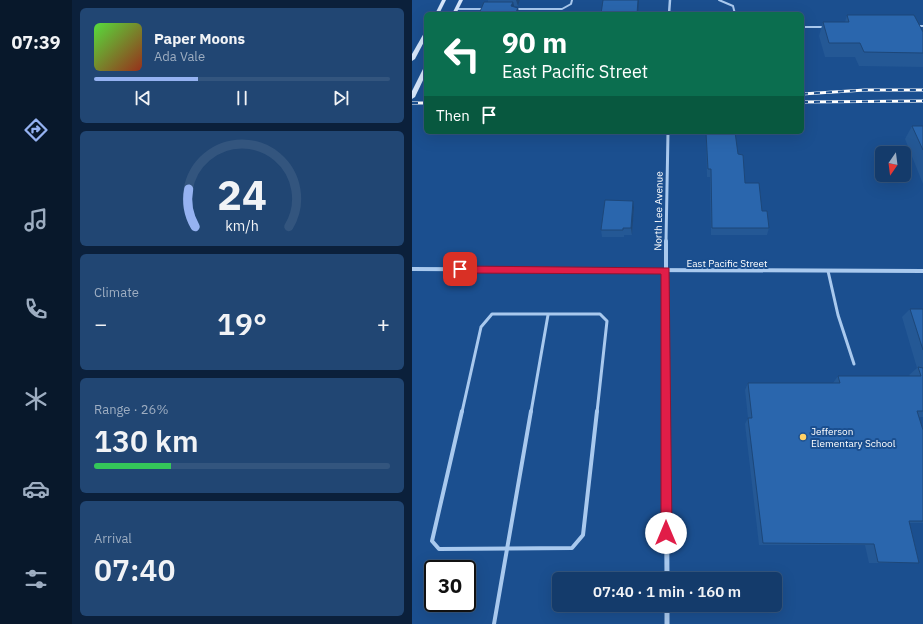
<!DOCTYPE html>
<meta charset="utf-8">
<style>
body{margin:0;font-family:"IBM Plex Sans",sans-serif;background:#214673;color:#f1f3f6;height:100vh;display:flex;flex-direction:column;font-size:15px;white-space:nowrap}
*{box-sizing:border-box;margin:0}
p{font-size:13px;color:#9dadc1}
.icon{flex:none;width:22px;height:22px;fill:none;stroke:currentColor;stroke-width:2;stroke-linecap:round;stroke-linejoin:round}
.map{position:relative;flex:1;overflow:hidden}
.details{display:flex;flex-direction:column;gap:8px;padding:8px;background:#0b203b;width:340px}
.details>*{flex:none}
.guide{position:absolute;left:12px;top:12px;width:380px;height:122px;border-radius:6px;box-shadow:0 4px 16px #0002,0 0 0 1px #33557e;background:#0b6e4f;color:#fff;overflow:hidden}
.needle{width:26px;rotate:194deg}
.tools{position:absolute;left:463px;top:146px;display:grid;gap:8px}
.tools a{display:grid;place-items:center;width:36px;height:36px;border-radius:6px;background:#143b6b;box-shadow:0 4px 16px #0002,0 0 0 1px #33557e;font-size:20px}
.speed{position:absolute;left:12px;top:560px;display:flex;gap:8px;font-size:20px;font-weight:700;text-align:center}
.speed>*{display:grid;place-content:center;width:52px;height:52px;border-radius:50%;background:#143b6b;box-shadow:0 4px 16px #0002,0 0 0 1px #33557e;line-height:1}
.speed .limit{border:2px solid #111;border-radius:6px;background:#fff;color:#111}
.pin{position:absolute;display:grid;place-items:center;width:34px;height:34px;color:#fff;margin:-17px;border-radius:8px;box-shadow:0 2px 6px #0006}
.me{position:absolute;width:44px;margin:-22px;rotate:0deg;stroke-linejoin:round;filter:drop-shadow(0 0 3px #0008)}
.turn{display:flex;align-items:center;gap:14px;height:84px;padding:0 12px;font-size:18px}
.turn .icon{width:52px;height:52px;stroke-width:2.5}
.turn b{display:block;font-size:28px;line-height:34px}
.then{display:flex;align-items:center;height:38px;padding:0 12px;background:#0003;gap:8px;font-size:15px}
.big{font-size:30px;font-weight:600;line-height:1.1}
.details .tile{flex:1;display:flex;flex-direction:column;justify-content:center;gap:6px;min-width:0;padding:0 14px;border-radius:6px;background:#214673}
.details .dial{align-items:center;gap:0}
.dial svg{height:104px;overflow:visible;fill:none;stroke:#33557e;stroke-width:7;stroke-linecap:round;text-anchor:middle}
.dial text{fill:#f1f3f6;stroke:none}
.song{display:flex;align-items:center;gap:12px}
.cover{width:48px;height:48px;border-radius:6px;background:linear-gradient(135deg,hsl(110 70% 55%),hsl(10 70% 35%))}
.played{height:4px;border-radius:2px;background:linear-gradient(90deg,#95b2f1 35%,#33557e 35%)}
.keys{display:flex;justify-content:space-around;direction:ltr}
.heat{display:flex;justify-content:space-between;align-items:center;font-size:22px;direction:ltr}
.charge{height:6px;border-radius:3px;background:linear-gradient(90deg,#34c759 26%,#33557e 0)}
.trip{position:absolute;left:140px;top:572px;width:230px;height:40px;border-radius:6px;background:#143b6b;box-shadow:0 4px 16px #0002,0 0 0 1px #33557e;font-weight:600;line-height:40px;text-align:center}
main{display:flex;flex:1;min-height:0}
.tabs{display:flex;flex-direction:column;width:72px;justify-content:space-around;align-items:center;background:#08182b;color:#9dadc1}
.tabs .icon{width:28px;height:28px}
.tabs .active{color:#95b2f1}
.tabs b{font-size:18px;color:#f1f3f6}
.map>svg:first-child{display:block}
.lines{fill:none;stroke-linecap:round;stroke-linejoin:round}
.lane-far2{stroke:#a9c9ee;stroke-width:2}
.lane-far1{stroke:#a9c9ee;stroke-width:3}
.lane{stroke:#a9c9ee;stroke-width:4}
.street-far3{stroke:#a9c9ee;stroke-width:2.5}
.street-far2{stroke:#a9c9ee;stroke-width:3}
.street-far1{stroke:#a9c9ee;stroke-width:4}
.street{stroke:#a9c9ee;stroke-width:5}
.secondary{fill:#d6e6fa;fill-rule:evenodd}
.rail-casing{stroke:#fff;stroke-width:3}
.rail{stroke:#1b4f8f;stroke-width:2;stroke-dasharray:6;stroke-linecap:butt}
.wall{fill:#245895}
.shaded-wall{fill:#1d4779}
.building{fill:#2a66ad;stroke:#1d4779}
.route{fill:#e11d48;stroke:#92132f}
.poi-dot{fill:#ffd166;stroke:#1b4f8f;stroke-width:1.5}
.labels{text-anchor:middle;stroke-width:4;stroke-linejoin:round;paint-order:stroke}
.street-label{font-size:10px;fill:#fff;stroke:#1b4f8f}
.poi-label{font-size:10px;fill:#fff;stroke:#1b4f8f;text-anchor:start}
</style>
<main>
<nav class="tabs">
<b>07:39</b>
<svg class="icon active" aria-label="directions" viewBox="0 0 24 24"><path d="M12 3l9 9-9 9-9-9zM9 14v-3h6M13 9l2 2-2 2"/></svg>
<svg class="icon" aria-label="music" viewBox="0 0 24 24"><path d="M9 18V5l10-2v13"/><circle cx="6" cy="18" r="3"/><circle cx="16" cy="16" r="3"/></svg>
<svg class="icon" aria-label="phone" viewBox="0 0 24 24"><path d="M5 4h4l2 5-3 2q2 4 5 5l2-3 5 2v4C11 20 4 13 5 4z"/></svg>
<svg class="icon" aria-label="climate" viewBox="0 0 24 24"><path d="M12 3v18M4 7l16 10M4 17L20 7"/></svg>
<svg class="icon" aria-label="car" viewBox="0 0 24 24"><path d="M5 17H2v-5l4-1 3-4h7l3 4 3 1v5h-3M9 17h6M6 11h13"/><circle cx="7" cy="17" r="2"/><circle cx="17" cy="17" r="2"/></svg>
<svg class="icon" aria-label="filters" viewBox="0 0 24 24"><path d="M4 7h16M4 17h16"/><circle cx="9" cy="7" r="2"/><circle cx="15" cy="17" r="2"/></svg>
</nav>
<section class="details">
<div class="tile">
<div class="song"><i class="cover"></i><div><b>Paper Moons</b><p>Ada Vale</p></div></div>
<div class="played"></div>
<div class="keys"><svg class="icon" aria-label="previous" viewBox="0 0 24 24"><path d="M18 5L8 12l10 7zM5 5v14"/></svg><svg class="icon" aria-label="pause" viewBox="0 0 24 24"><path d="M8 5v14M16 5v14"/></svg><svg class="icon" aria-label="next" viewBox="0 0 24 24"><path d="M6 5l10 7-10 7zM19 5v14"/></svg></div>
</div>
<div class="tile dial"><svg viewBox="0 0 100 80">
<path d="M14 69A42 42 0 1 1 86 69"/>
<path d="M14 69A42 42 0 0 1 9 40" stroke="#95b2f1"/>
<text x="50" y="56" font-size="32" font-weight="700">24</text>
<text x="50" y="72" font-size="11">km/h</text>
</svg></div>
<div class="tile"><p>Climate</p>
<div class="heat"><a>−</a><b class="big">19°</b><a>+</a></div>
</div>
<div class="tile"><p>Range · 26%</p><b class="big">130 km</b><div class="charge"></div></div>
<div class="tile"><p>Arrival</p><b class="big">07:40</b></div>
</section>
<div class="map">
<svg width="511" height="624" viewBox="0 0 511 624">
<rect width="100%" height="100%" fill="#1b4f8f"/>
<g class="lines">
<!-- lane-far2 -->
<g class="lane-far2">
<path d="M 307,0 L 321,6 L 323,14"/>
<path d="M 45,9 L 73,9"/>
<path d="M 102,9 L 150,9 L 159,4 L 160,0"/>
<path d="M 504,26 L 511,26"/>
<path d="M 390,27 L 412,27"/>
</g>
<!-- lane-far1 -->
<g class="lane-far1">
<path d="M 416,271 L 426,315 L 442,364"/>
<path d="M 50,412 L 69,327 L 80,314 L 188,314 L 195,321 L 185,412"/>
<path d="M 119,412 L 136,315"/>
</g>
<!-- lane -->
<g class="lane">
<path d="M 50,411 L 20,541 L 27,549 L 160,548 L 171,535 L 185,411"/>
<path d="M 82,624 L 119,411"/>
</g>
<!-- street-far3 -->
<path class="street-far3" d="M 257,14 L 258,0"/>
<!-- street-far2 -->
<path class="street-far2" d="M 254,242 L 256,132"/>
<!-- street-far1 -->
<g class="street-far1">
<path d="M 254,241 L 254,412"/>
<path d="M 0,269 L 511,271"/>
</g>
<!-- street -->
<g class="street">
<path d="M 254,411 L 255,579"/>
<path d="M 255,605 L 255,624"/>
</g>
<!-- secondary -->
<g class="secondary">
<path d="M 30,0 L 34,0 L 27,14 L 23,14 Z"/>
<path d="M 47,0 L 51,0 L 44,14 L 40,14 Z"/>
<path d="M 12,33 L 14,33 L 14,38 L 3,59 L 0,61 L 0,54 Z"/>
<path d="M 14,67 L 14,74 L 3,97 L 0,99 L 0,91 L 11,69 Z"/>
</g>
<defs>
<g id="rail">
<path d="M 390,94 L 453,90 L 511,90"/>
<path d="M 390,102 L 511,101"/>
<path d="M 0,103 L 14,103"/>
</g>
</defs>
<!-- rail casing -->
<use href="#rail" class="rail-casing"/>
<!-- rail -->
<use href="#rail" class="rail"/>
</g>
<!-- wall -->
<g class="wall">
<path d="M 76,0 L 108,0 L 106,6 L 102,6 L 103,7 L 106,8 L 107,14 L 67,14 L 76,2 Z"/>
<path d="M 435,15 L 511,32 L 511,67 L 447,66 L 443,57 L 413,57 L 407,36 L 411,22 L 433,22 Z"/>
<path d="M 500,126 L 511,126 L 511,184 L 493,139 Z"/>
<path d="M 294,132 L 323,132 L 326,154 L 333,183 L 350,211 L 357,228 L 355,235 L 299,235 L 298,177 L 295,177 Z"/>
<path d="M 222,208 L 220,235 L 212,235 L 212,237 L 190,237 L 189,230 Z"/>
<path d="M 498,309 L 511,309 L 511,417 L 507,417 L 511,430 L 511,523 L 497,523 L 507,563 L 457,563 L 453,545 L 347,545 L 333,424 L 336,418 L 333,390 L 336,383 L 421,383 L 426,376 L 498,376 L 497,375 L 505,368 L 490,317 Z"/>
</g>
<!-- shaded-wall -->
<g class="shaded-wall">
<path d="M 104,0 L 108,0 L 106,6 Z"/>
<path d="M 226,0 L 227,0 L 226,14 L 225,14 Z"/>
<path d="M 101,2 L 104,12 L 99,6 Z"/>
<path d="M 106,8 L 107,14 L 103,14 Z"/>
<path d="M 221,201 L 222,208 L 220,235 L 219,228 Z"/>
</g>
<!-- building -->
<g class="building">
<path d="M 191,0 L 226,0 L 225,14 L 189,14 Z"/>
<path d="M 72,2 L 101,2 L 99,6 L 106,8 L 103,14 L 67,14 Z"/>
<path d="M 435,15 L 502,15 L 511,32 L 511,53 L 452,52 L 448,43 L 417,43 L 411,22 L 437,22 Z"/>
<path d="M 500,126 L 511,126 L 511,150 Z"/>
<path d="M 294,132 L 323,132 L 326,154 L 331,155 L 333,183 L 347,183 L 350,211 L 355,211 L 357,228 L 300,228 L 299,169 L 296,169 Z"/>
<path d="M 193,200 L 221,201 L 219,228 L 211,228 L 211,230 L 189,230 Z"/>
<path d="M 498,309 L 511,309 L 511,350 Z"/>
<path d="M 506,367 L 511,368 L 511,411 L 505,411 L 511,430 L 511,521 L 497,521 L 507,563 L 466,562 L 462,544 L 351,543 L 336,418 L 340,418 L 336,383 L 428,383 L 426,376 L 509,376 Z"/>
</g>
<!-- route -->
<path class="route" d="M 48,266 L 257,268 L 260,533 L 259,537 L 254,539 L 250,537 L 249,533 L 249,274 L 48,273 L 43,269 Z"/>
<!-- markers -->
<circle class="poi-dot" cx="391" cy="437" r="4"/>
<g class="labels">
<!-- street labels -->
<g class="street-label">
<text transform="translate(246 211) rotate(-89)" y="4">North Lee Avenue</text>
<text x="315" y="267">East Pacific Street</text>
</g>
<!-- poi labels -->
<g class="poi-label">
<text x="399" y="435">Jefferson<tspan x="399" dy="12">Elementary School</tspan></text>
</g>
</g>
</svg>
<div class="tools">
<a><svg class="needle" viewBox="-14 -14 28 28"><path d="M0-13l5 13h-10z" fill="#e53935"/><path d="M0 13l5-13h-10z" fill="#9dadc1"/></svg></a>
</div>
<div class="speed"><div class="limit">30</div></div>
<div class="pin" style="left:48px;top:269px;background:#d93025"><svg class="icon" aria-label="arrive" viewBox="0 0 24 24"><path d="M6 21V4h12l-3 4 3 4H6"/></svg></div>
<svg class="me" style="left:254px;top:533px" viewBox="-20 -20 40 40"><circle r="19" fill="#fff"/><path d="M0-13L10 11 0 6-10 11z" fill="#e11d48"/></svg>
<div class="trip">07:40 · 1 min · 160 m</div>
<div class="guide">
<div class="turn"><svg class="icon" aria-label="left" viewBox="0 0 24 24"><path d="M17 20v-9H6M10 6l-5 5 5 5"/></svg><div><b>90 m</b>East Pacific Street</div></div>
<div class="then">Then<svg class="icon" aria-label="arrive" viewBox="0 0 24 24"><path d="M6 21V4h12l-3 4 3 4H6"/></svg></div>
</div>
</div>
</main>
